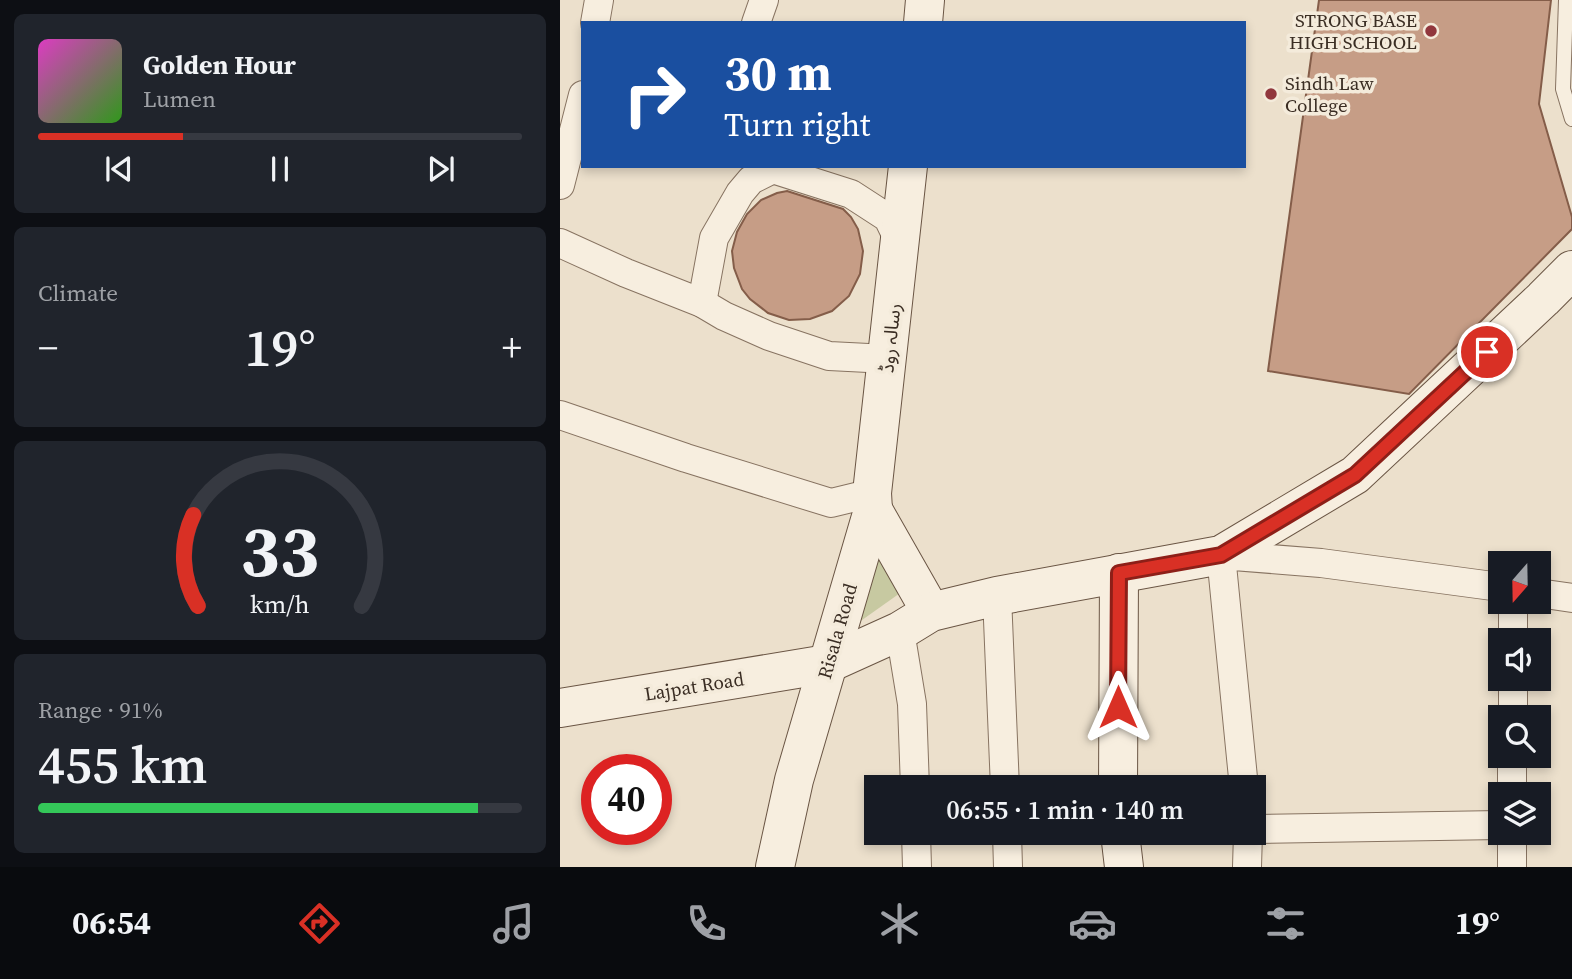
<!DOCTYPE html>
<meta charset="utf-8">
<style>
body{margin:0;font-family:"Source Serif 4","Noto Sans Arabic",serif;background:#20242c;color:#f1f3f6;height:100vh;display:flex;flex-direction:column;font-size:26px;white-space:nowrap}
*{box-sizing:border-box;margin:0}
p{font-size:23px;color:#9ea1a6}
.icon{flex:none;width:38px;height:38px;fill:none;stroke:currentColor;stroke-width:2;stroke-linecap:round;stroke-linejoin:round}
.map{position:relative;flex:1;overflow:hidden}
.side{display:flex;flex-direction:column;gap:14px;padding:14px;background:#0d0f14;width:560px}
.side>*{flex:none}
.banner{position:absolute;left:21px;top:21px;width:665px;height:147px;border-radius:0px;box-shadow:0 4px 10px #0003;background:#1a4fa0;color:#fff;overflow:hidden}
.needle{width:46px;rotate:200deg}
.buttons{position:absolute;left:928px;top:551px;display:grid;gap:14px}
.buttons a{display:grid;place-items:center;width:63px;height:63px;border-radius:0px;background:#171b24;box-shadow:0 4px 10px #0003;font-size:35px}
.speed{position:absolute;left:21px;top:754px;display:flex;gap:14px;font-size:35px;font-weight:700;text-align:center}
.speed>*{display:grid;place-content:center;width:91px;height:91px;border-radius:50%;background:#171b24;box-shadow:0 4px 10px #0003;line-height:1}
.speed .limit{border:10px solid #d22;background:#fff;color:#111}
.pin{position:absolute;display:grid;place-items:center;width:60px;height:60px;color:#fff;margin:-30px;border:4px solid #fff;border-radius:50%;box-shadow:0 2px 7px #0007}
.me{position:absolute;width:77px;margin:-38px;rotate:0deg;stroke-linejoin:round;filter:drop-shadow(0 0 5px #0008)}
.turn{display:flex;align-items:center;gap:24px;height:147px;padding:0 28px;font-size:32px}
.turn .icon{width:91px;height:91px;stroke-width:2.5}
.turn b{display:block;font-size:49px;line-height:60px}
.big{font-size:52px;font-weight:600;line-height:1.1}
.side .tile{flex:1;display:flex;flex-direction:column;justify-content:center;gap:10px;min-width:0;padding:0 24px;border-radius:10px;background:#20242c}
.side .dial{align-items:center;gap:0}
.dial svg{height:182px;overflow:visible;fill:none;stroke:#363941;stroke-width:7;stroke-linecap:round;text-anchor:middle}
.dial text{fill:#f1f3f6;stroke:none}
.song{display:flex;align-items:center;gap:21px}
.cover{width:84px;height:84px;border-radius:10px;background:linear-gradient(135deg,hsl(310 70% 55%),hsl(110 70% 35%))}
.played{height:7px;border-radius:4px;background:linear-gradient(90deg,#d93025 30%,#363941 30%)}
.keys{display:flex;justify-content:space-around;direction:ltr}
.heat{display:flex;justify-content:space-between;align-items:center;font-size:38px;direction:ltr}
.charge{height:10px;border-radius:5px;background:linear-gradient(90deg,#34c759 91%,#363941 0)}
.trip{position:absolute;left:304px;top:775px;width:402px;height:70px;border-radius:0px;background:#171b24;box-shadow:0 4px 10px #0003;font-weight:600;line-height:70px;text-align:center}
.menu{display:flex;height:112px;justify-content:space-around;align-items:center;background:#090b0e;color:#9ea1a6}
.menu .icon{width:49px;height:49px}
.menu .selected{color:#d93025}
.menu b{font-size:32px;color:#f1f3f6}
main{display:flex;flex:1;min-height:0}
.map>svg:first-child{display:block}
.green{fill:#c7c9a1}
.building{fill:#c69d86;stroke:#845d49;stroke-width:2}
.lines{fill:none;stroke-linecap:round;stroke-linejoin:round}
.lane-casing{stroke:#877361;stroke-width:16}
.street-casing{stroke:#877361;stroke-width:30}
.secondary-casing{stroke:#6a5544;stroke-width:40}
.lane{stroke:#f7eedf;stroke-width:14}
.street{stroke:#f7eedf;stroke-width:28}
.secondary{stroke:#f7eedf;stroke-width:38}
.route-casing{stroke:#8d1f18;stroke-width:18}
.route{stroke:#d93025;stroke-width:12}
.poi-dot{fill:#91373d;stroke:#f4ebdb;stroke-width:2.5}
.labels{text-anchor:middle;stroke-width:7;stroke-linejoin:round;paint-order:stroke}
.poi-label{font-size:19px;fill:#3a2d23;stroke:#f4ebdb;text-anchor:end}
.street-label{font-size:19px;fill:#3a2d23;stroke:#f4ebdb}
</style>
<main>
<section class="side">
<div class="tile">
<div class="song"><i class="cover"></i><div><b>Golden Hour</b><p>Lumen</p></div></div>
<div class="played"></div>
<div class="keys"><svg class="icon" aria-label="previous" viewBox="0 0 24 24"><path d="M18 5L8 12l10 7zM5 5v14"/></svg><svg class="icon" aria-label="pause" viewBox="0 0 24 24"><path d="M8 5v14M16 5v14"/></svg><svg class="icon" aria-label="next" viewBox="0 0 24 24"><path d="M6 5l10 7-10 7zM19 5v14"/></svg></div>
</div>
<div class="tile"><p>Climate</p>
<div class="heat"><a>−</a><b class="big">19°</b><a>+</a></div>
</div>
<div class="tile dial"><svg viewBox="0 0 100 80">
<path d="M14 69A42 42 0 1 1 86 69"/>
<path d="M14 69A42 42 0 0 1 12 29" stroke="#d93025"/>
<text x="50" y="56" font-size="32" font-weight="700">33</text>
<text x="50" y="72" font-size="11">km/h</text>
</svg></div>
<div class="tile"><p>Range · 91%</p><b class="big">455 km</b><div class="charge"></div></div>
</section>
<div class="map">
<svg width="1012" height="867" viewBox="0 0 1012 867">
<rect width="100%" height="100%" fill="#ece0cc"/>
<!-- green -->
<path class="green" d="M 312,548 L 350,586 L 295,625 Z"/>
<!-- building -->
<g class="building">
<path d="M 759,0 L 991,0 L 979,104 L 1012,217 L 1012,229 L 849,394 L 708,371 Z"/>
<path d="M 227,191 L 283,209 L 291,217 L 298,229 L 303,251 L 300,274 L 289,296 L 272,311 L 250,319 L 229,320 L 208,313 L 190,299 L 182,289 L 174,268 L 172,251 L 177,232 L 187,214 L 201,200 L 217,193 Z"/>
</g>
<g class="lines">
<defs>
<path id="lane" d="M 1006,0 L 1003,89 L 1012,119"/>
<g id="street">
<path d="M 35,23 L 39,0"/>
<path d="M 196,23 L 204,0"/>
<path d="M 203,166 L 291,194 L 328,218 L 340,243"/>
<path d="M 0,185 L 23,95"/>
<path d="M 0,243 L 66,273 L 142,303 L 164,316 L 209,336 L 269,356 L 328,359"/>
<path d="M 142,303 L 154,238 L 180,193 L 191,180 L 213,169"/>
<path d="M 0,415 L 126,458 L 271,503 L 312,493"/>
<path d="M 978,593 L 1012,598"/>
<path d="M 437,596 L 445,788"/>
<path d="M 340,631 L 352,704 L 355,788"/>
<path d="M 953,640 L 953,602"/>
<path d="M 953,718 L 953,679"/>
<path d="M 684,788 L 661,555 L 761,563 L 940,587"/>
<path d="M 952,794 L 952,756"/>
<path d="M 695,829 L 940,825"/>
<path d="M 356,833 L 357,867"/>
<path d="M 447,833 L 448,867"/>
<path d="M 952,833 L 952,867"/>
<path d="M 687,867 L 688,833"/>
</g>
<g id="secondary">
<path d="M 363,23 L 365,0"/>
<path d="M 313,510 L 371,612"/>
<path d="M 0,708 L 267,664 L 340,631 L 371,612 L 437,596 L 661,555 L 795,475 L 983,299 L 1012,270"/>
<path d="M 558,788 L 559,573"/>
<path d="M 560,833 L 564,867"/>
<path d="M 215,867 L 234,780 L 313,510 L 312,493 L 348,166"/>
</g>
</defs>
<!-- lane casing -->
<use href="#lane" class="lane-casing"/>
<!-- street casing -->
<use href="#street" class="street-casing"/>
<!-- secondary casing -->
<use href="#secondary" class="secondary-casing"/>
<!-- lane -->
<use href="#lane" class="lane"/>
<!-- street -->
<use href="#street" class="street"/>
<!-- secondary -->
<use href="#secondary" class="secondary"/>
</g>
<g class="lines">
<defs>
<path id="route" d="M 558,707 L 559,573 L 661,555 L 795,475 L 927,352"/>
</defs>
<!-- route casing -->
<use href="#route" class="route-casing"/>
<!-- route -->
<use href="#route" class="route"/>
</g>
<!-- markers -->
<g class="poi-dot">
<circle cx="871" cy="31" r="7"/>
<circle cx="711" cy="94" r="7"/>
</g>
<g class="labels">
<!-- poi labels -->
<g class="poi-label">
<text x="857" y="27">STRONG BASE<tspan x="857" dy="22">HIGH SCHOOL</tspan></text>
<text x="725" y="90" text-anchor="start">Sindh Law<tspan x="725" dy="22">College</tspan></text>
</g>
<!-- street labels -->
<g class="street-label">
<text transform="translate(330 338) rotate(-84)" y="7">رسالہ روڈ</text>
<text transform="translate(277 631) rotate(-74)" y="7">Risala Road</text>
<text transform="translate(134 686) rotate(-9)" y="7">Lajpat Road</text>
</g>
</g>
</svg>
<div class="buttons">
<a><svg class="needle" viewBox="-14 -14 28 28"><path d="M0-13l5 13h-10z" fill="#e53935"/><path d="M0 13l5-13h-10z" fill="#9ea1a6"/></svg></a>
<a><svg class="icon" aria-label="sound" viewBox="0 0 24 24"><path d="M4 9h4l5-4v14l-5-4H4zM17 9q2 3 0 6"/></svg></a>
<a><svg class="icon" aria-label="search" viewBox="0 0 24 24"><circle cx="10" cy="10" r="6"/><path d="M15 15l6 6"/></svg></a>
<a><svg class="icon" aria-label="layers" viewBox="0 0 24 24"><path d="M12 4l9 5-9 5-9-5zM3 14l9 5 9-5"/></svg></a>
</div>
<div class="speed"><div class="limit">40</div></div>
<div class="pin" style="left:927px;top:352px;background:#d93025"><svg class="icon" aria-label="arrive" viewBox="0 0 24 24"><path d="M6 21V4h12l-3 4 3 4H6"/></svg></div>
<svg class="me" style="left:558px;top:707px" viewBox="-20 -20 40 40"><path d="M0-17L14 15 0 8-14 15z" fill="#d93025" stroke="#fff" stroke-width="4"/></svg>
<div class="trip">06:55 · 1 min · 140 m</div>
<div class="banner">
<div class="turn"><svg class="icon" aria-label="right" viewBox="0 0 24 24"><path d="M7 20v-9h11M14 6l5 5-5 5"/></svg><div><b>30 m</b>Turn right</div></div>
</div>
</div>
</main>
<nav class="menu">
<b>06:54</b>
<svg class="icon selected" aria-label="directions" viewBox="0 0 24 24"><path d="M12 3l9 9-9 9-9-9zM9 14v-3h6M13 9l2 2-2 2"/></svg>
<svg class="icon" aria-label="music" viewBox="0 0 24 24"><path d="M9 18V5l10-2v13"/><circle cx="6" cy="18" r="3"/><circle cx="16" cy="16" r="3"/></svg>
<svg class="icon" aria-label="phone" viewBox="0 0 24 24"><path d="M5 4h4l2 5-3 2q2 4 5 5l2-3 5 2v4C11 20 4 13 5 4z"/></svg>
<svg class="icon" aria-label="climate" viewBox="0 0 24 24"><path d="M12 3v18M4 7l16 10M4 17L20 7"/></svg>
<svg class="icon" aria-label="car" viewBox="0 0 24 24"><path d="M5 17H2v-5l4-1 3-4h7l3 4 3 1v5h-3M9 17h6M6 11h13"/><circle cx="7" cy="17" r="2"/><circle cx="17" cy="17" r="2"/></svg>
<svg class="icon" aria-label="filters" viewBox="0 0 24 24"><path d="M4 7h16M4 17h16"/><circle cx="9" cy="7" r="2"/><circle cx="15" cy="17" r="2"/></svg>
<b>19°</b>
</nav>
